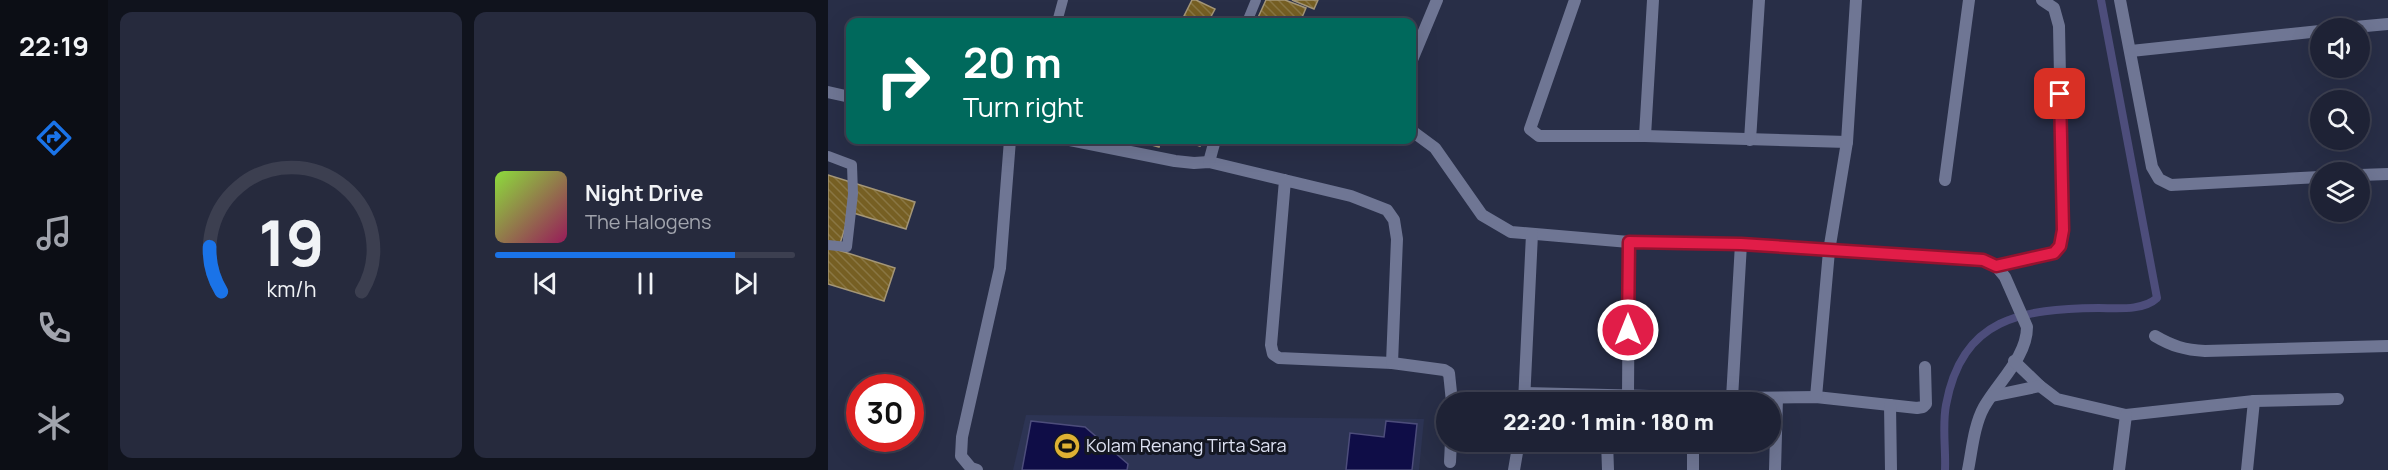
<!DOCTYPE html>
<meta charset="utf-8">
<style>
body{margin:0;font-family:Manrope,sans-serif;background:#262a3d;color:#f1f3f6;height:100vh;display:flex;flex-direction:column;font-size:22px;white-space:nowrap}
*{box-sizing:border-box;margin:0}
p{font-size:20px;color:#a1a4ad}
.icon{flex:none;width:33px;height:33px;fill:none;stroke:currentColor;stroke-width:2;stroke-linecap:round;stroke-linejoin:round}
.map{position:relative;flex:1;overflow:hidden}
.sheet{display:flex;flex-direction:column;gap:12px;padding:12px;background:#10131d;width:720px}
.sheet>*{flex:none}
.hud{position:absolute;left:18px;top:18px;width:570px;height:126px;border-radius:12px;box-shadow:0 6px 24px #0002,0 0 0 2px #3c3f50;background:#00695c;color:#fff;overflow:hidden}
.controls{position:absolute;left:1482px;top:18px;display:grid;gap:12px}
.controls a{display:grid;place-items:center;width:60px;height:60px;border-radius:50%;background:#1e2235;box-shadow:0 6px 24px #0002,0 0 0 2px #3c3f50;font-size:30px}
.speed{position:absolute;left:18px;top:374px;display:flex;gap:12px;font-size:30px;font-weight:700;text-align:center}
.speed>*{display:grid;place-content:center;width:78px;height:78px;border-radius:50%;background:#1e2235;box-shadow:0 6px 24px #0002,0 0 0 2px #3c3f50;line-height:1}
.speed .limit{border:9px solid #d22;background:#fff;color:#111}
.pin{position:absolute;display:grid;place-items:center;width:51px;height:51px;color:#fff;margin:-26px;border-radius:12px;box-shadow:0 3px 9px #0006}
.me{position:absolute;width:66px;margin:-33px;rotate:0deg;stroke-linejoin:round;filter:drop-shadow(0 0 4px #0008)}
.turn{display:flex;align-items:center;gap:21px;height:126px;padding:0 18px;font-size:27px}
.turn .icon{width:78px;height:78px;stroke-width:2.5}
.turn b{display:block;font-size:42px;line-height:51px}
.sheet .card{flex:1;display:flex;flex-direction:column;justify-content:center;gap:9px;min-width:0;padding:0 21px;border-radius:12px;background:#262a3d}
.sheet .dial{align-items:center;gap:0}
.dial svg{height:156px;overflow:visible;fill:none;stroke:#3c3f50;stroke-width:7;stroke-linecap:round;text-anchor:middle}
.dial text{fill:#f1f3f6;stroke:none}
.song{display:flex;align-items:center;gap:18px}
.cover{width:72px;height:72px;border-radius:9px;background:linear-gradient(135deg,hsl(90 70% 55%),hsl(330 70% 35%))}
.played{height:6px;border-radius:3px;background:linear-gradient(90deg,#1a73e8 80%,#3c3f50 80%)}
.keys{display:flex;justify-content:space-around;direction:ltr}
.sheet .tiles{flex:1;display:grid;gap:12px;grid-template-columns:repeat(2,1fr)}
.trip{position:absolute;left:608px;top:392px;width:345px;height:60px;border-radius:30px;background:#1e2235;box-shadow:0 6px 24px #0002,0 0 0 2px #3c3f50;font-weight:800;line-height:60px;text-align:center}
main{display:flex;flex:1;min-height:0}
.dock{display:flex;flex-direction:column;width:108px;justify-content:space-around;align-items:center;background:#0c0e15;color:#a1a4ad}
.dock .icon{width:42px;height:42px}
.dock .active{color:#1a73e8}
.dock b{font-size:27px;color:#f1f3f6}
.map>svg:first-child{display:block}
.built{fill:#2d3454}
.water{fill:#0f0d47;stroke:#4d4d7b;stroke-width:1.5}
.lines{fill:none;stroke-linecap:round;stroke-linejoin:round}
.stream{stroke:#4d4d7b;stroke-width:8}
.building{fill:url(#building-back-hatch);stroke:#a49677;stroke-width:1.5}
.service{stroke:#6f7694;stroke-width:10}
.minor{stroke:#6f7694;stroke-width:12}
.route-casing{stroke:#92132f;stroke-width:15}
.route{stroke:#e11d48;stroke-width:10}
.labels{text-anchor:middle;stroke-width:6;stroke-linejoin:round;paint-order:stroke}
.poi-label{font-size:18px;fill:#dee2f3;stroke:#141722;text-anchor:start}
</style>
<main>
<nav class="dock">
<b>22:19</b>
<svg class="icon active" aria-label="directions" viewBox="0 0 24 24"><path d="M12 3l9 9-9 9-9-9zM9 14v-3h6M13 9l2 2-2 2"/></svg>
<svg class="icon" aria-label="music" viewBox="0 0 24 24"><path d="M9 18V5l10-2v13"/><circle cx="6" cy="18" r="3"/><circle cx="16" cy="16" r="3"/></svg>
<svg class="icon" aria-label="phone" viewBox="0 0 24 24"><path d="M5 4h4l2 5-3 2q2 4 5 5l2-3 5 2v4C11 20 4 13 5 4z"/></svg>
<svg class="icon" aria-label="climate" viewBox="0 0 24 24"><path d="M12 3v18M4 7l16 10M4 17L20 7"/></svg>
</nav>
<section class="sheet">
<div class="tiles">
<div class="card dial"><svg viewBox="0 0 100 80">
<path d="M14 69A42 42 0 1 1 86 69"/>
<path d="M14 69A42 42 0 0 1 8 46" stroke="#1a73e8"/>
<text x="50" y="56" font-size="32" font-weight="700">19</text>
<text x="50" y="72" font-size="11">km/h</text>
</svg></div>
<div class="card">
<div class="song"><i class="cover"></i><div><b>Night Drive</b><p>The Halogens</p></div></div>
<div class="played"></div>
<div class="keys"><svg class="icon" aria-label="previous" viewBox="0 0 24 24"><path d="M18 5L8 12l10 7zM5 5v14"/></svg><svg class="icon" aria-label="pause" viewBox="0 0 24 24"><path d="M8 5v14M16 5v14"/></svg><svg class="icon" aria-label="next" viewBox="0 0 24 24"><path d="M6 5l10 7-10 7zM19 5v14"/></svg></div>
</div>
</div>
</section>
<div class="map">
<svg width="1560" height="470" viewBox="0 0 1560 470">
<defs>
<pattern id="building-back-hatch" width="6" height="6" patternUnits="userSpaceOnUse" patternTransform="scale(1.5)"><rect width="6" height="6" fill="#765f23"/><path d="M-1 5l2 2M0 0l6 6M5-1l2 2" fill="none" stroke="#897643"/></pattern>
</defs>
<rect width="100%" height="100%" fill="#282e47"/>
<!-- built -->
<path class="built" d="M 198,415 L 596,419 L 591,470 L 185,470 Z"/>
<!-- water -->
<g class="water">
<path d="M 203,421 L 257,427 L 300,464 L 299,470 L 194,470 Z"/>
<path d="M 558,421 L 589,424 L 584,470 L 518,470 L 522,433 L 556,437 Z"/>
</g>
<g class="lines">
<!-- stream -->
<path class="stream" d="M 1117,470 C 1118,449 1114,426 1118,405 C 1134,317 1194,309 1271,308 C 1289,308 1315,311 1329,298 L 1273,0"/>
</g>
<!-- building -->
<g class="building">
<path d="M 364,0 L 368,0 L 387,9 L 380,22 L 363,22 L 355,18 Z"/>
<path d="M 438,0 L 457,0 L 478,8 L 472,22 L 428,22 Z"/>
<path d="M 464,0 L 490,0 L 486,9 Z"/>
<path d="M 321,140 L 333,140 L 331,147 L 320,144 Z"/>
<path d="M 352,140 L 374,140 L 372,146 Z"/>
<path d="M 0,175 L 87,202 L 78,229 L 22,212 L 10,250 L 67,268 L 56,301 L 0,284 Z"/>
</g>
<g class="lines">
<!-- service -->
<g class="service">
<path d="M 229,22 L 235,0"/>
<path d="M 419,22 L 428,0"/>
<path d="M 0,156 L 24,165 L 25,194 L 19,247 L 0,245"/>
</g>
<!-- minor -->
<g class="minor">
<path d="M 747,0 L 702,129 L 711,136 L 817,136 L 1019,142"/>
<path d="M 1292,0 L 1324,167 L 1331,179 L 1343,185 L 1492,177"/>
<path d="M 1516,28 L 1560,24"/>
<path d="M 1303,51 L 1492,31"/>
<path d="M 584,60 L 609,0"/>
<path d="M 0,92 L 22,97"/>
<path d="M 584,131 L 607,148 L 654,215 L 683,232 L 801,242 L 913,244 L 1155,260 L 1168,266 L 1177,277 L 1199,327 C 1199,357 1170,382 1156,407 C 1146,425 1144,450 1140,470"/>
<path d="M 817,136 L 825,0"/>
<path d="M 242,140 L 347,161 L 366,163 L 381,162 L 523,196 L 559,210 L 566,220 L 569,239 L 564,363 L 451,358 L 445,354 L 443,345 L 457,180"/>
<path d="M 922,140 L 931,0"/>
<path d="M 381,162 L 387,140"/>
<path d="M 1532,175 L 1560,174"/>
<path d="M 1117,180 L 1141,0"/>
<path d="M 1168,266 L 1226,253 L 1232,246 L 1235,230 L 1231,26 L 1226,8 L 1214,0"/>
<path d="M 1327,336 C 1344,346 1357,350 1377,351 L 1560,346"/>
<path d="M 1186,361 L 1212,386 L 1229,399 L 1298,415 L 1426,401 L 1510,399"/>
<path d="M 564,363 L 616,370 L 621,373 L 624,402"/>
<path d="M 697,393 L 904,398 L 988,397 L 1089,408 L 1095,407 L 1098,404 L 1097,367"/>
<path d="M 800,396 L 801,242"/>
<path d="M 1164,396 L 1212,386"/>
<path d="M 988,397 L 1001,251 L 1019,142 L 1028,0"/>
<path d="M 904,398 L 913,244"/>
<path d="M 696,402 L 704,234"/>
<path d="M 1062,405 L 1063,470"/>
<path d="M 779,441 L 780,470"/>
<path d="M 865,441 L 865,470"/>
<path d="M 622,462 L 623,441"/>
<path d="M 149,470 L 143,468 L 133,456 L 134,437 L 172,268 L 182,140"/>
<path d="M 686,470 L 691,441"/>
<path d="M 947,470 L 949,398"/>
<path d="M 1291,470 L 1298,415"/>
<path d="M 1419,470 L 1426,401"/>
</g>
</g>
<g class="lines">
<defs>
<path id="route" d="M 800,330 L 801,242 L 913,244 L 1155,260 L 1168,266 L 1226,253 L 1232,246 L 1235,230 L 1232,94"/>
</defs>
<!-- route casing -->
<use href="#route" class="route-casing"/>
<!-- route -->
<use href="#route" class="route"/>
</g>
<!-- icons -->
<defs>
<symbol id="stadium-disc" viewBox="-11 -11 22 22"><circle r="9.5" fill="#deb133" stroke="#141722"/><path d="M0-5a6.5 5 0 1 0 0 10a6.5 5 0 1 0 0-10ZM-3.5-1.8h7v3.6h-7Z" fill="#111"/></symbol>
</defs>
<g fill-rule="evenodd">
<use href="#stadium-disc" x="224" y="431" width="30" height="30"/>
</g>
<g class="labels">
<!-- poi labels -->
<g class="poi-label">
<text x="258" y="452">Kolam Renang Tirta Sara</text>
</g>
</g>
</svg>
<div class="controls">
<a><svg class="icon" aria-label="sound" viewBox="0 0 24 24"><path d="M4 9h4l5-4v14l-5-4H4zM17 9q2 3 0 6"/></svg></a>
<a><svg class="icon" aria-label="search" viewBox="0 0 24 24"><circle cx="10" cy="10" r="6"/><path d="M15 15l6 6"/></svg></a>
<a><svg class="icon" aria-label="layers" viewBox="0 0 24 24"><path d="M12 4l9 5-9 5-9-5zM3 14l9 5 9-5"/></svg></a>
</div>
<div class="speed"><div class="limit">30</div></div>
<div class="pin" style="left:1232px;top:94px;background:#d93025"><svg class="icon" aria-label="arrive" viewBox="0 0 24 24"><path d="M6 21V4h12l-3 4 3 4H6"/></svg></div>
<svg class="me" style="left:800px;top:330px" viewBox="-20 -20 40 40"><circle r="17" fill="#e11d48" stroke="#fff" stroke-width="3"/><path d="M0-11L8 9 0 5-8 9z" fill="#fff"/></svg>
<div class="trip">22:20 · 1 min · 180 m</div>
<div class="hud">
<div class="turn"><svg class="icon" aria-label="right" viewBox="0 0 24 24"><path d="M7 20v-9h11M14 6l5 5-5 5"/></svg><div><b>20 m</b>Turn right</div></div>
</div>
</div>
</main>
